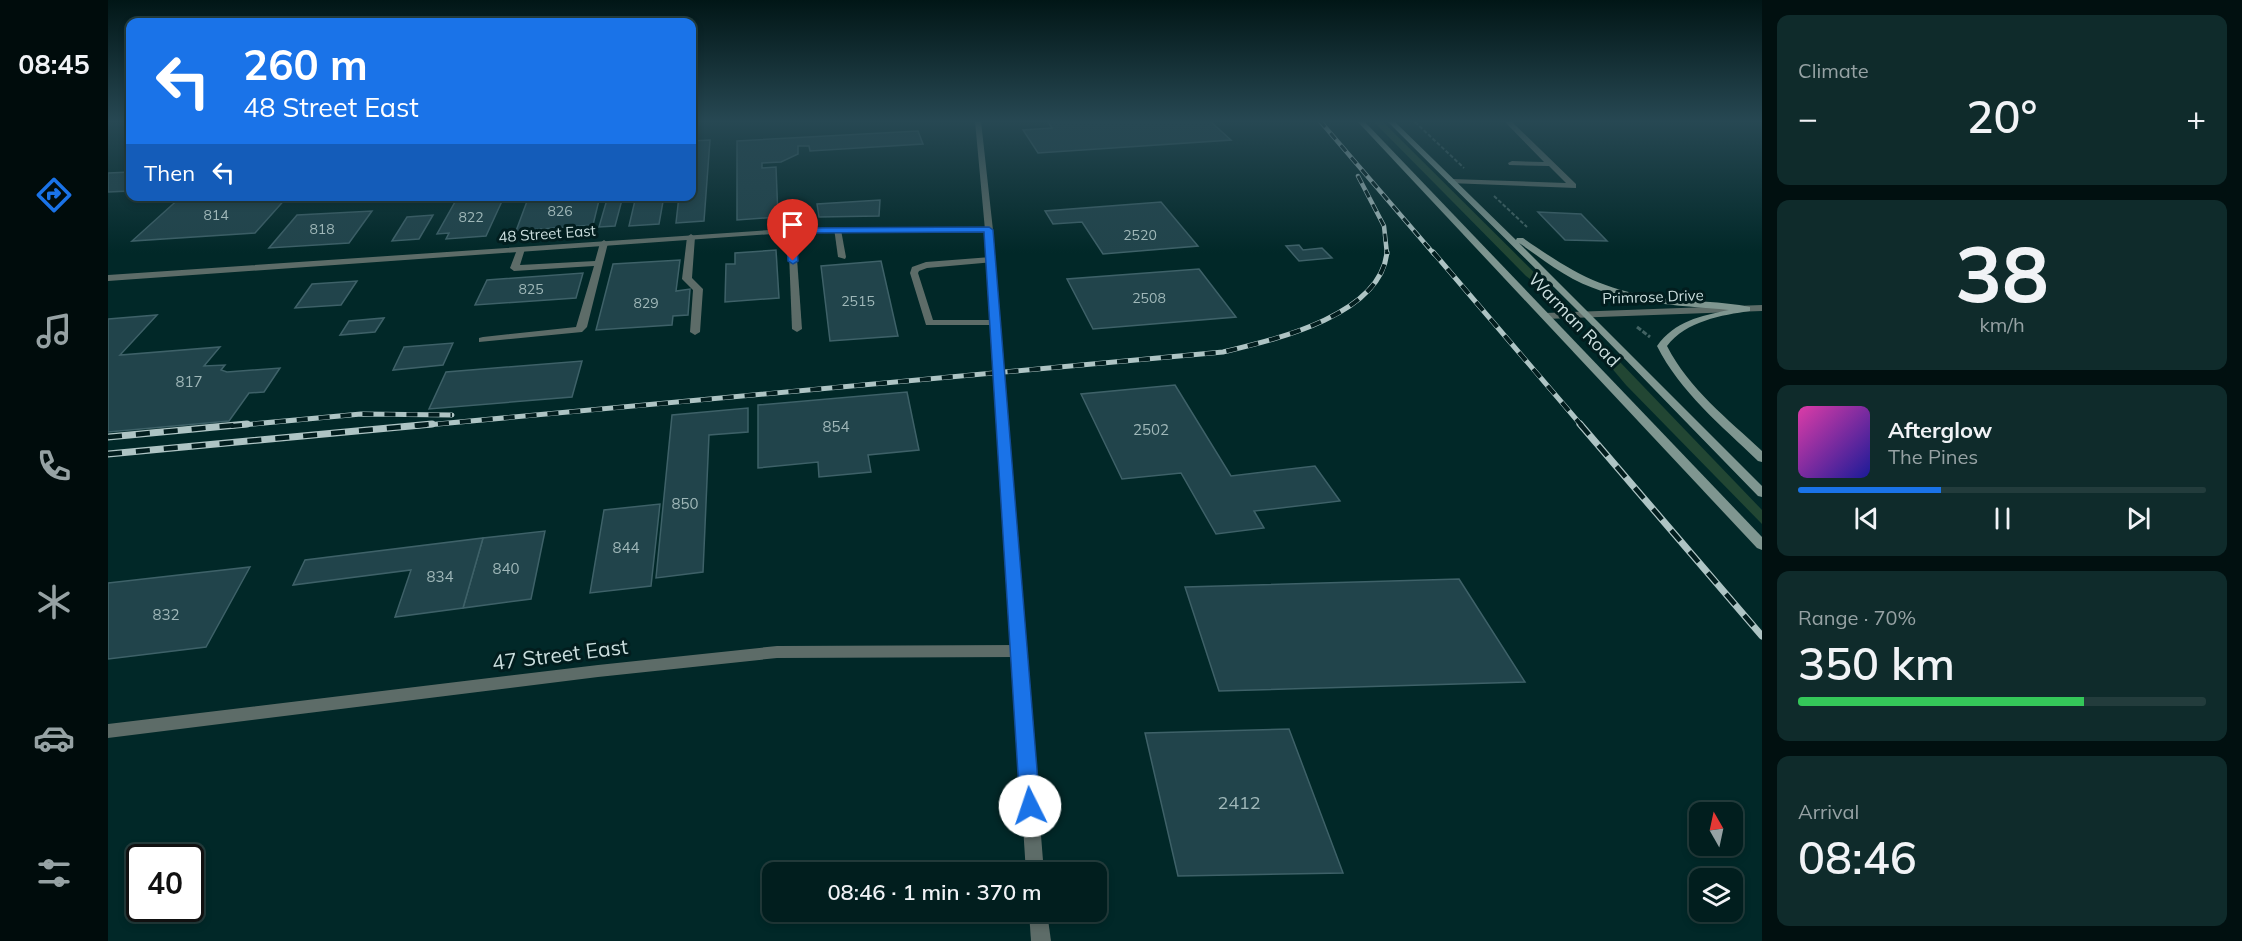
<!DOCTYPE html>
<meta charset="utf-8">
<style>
body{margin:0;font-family:Mulish,sans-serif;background:#0f2b2b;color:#f1f3f6;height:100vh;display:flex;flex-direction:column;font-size:22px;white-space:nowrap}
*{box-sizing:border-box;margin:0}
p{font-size:20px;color:#96a2a4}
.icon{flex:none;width:33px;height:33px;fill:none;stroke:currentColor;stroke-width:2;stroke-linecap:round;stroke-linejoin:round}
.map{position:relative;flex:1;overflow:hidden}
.panel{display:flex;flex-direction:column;gap:15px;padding:15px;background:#011010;width:480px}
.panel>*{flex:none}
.hud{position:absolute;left:18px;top:18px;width:570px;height:183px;border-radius:12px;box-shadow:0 3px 9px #0003,0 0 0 2px #233c3c;background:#1a73e8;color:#fff;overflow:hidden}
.needle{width:39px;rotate:351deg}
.fabs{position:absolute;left:1581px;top:802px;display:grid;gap:12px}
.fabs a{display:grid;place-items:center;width:54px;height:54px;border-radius:12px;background:#011e1e;box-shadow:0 3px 9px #0003,0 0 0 2px #233c3c;font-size:30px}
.speed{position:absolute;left:18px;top:844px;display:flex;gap:12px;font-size:30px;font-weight:700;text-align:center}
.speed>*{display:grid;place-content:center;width:78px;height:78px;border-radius:50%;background:#011e1e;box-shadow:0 3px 9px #0003,0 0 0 2px #233c3c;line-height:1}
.speed .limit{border:3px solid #111;border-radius:9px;background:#fff;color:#111}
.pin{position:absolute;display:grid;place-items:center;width:51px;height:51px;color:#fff;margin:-62px -26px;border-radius:50% 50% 50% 0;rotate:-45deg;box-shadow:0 0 6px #0007}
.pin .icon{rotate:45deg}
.me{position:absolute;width:66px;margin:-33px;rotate:356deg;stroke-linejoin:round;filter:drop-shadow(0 0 4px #0008)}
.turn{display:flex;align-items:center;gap:21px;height:126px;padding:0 18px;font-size:27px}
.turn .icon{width:78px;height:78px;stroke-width:2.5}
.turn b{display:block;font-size:42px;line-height:51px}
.then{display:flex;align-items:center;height:57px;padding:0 18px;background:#0003;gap:12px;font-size:22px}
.big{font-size:45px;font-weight:600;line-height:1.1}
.panel .tile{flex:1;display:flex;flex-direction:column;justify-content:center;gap:9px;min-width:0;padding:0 21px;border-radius:12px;background:#0f2b2b}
.panel .dial{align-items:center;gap:0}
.dial b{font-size:78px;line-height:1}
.song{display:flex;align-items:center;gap:18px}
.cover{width:72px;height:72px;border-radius:9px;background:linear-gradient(135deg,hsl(320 70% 55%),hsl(240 70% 35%))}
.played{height:6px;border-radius:3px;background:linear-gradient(90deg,#1a73e8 35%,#233c3c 35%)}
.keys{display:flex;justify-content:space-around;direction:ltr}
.heat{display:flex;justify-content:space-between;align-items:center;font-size:33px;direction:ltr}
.charge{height:9px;border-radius:4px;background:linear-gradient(90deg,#34c759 70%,#233c3c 0)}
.trip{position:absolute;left:654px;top:862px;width:345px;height:60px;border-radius:12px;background:#011e1e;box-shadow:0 3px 9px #0003,0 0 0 2px #233c3c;font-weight:600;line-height:60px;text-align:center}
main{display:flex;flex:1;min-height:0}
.tabs{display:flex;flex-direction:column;width:108px;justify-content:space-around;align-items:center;background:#000c0c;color:#96a2a4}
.tabs .icon{width:42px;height:42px}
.tabs .selected{color:#1a73e8}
.tabs b{font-size:27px;color:#f1f3f6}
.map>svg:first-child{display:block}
.green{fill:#224633}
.building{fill:#21444b;stroke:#3e6168;stroke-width:1.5}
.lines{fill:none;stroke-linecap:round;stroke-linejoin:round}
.path-far1{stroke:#426363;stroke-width:2;stroke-dasharray:4 2;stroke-linecap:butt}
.path{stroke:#426363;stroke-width:3;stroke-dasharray:5 2;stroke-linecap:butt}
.service{fill:#5d6c68;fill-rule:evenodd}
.minor{fill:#5d6c68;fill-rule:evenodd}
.tertiary{fill:#5d6c68;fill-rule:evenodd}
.secondary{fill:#7f9690;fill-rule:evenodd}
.rail-far2-casing{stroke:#aec4c4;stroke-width:4.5}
.rail-far1-casing{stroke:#aec4c4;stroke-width:5}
.rail-casing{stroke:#aec4c4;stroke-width:7}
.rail-far2{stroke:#021d1e;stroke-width:3;stroke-dasharray:8;stroke-linecap:butt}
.rail-far1{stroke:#021d1e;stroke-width:4;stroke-dasharray:11;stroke-linecap:butt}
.rail{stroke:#021d1e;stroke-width:4.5;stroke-dasharray:14;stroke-linecap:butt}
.route{fill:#1a73e8;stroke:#114b97;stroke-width:1.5}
.labels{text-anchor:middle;stroke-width:6;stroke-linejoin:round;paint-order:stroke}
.far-number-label{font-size:14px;fill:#a0b8b9}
.far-street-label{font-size:15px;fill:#cbdede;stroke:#021d1e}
.number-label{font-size:15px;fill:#a0b8b9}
.street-label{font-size:18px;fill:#cbdede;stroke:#021d1e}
.near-number-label{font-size:18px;fill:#a0b8b9}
.near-street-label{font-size:21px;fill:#cbdede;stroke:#021d1e}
</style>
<main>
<nav class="tabs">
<b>08:45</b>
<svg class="icon selected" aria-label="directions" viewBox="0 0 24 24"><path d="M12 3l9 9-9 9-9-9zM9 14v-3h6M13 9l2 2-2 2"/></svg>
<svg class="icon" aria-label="music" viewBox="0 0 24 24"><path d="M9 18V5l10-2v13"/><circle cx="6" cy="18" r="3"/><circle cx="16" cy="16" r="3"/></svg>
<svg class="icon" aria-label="phone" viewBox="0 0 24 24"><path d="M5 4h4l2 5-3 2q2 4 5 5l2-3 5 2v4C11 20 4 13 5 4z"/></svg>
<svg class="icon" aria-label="climate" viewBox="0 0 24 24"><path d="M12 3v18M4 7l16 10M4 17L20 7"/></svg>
<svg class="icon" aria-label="car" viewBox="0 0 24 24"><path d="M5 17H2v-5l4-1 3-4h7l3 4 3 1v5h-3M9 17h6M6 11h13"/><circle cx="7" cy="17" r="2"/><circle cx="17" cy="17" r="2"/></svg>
<svg class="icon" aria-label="filters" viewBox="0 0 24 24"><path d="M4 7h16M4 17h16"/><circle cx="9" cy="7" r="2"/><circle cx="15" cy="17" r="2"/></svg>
</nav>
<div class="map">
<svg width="1654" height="941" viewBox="0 0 1654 941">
<rect width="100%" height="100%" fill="#012828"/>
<!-- green -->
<g class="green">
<path d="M 1265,121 L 1274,121 L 1445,291 L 1439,292 L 1418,276 Z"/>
<path d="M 1486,335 L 1654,510 L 1654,524 L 1518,385 L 1502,366 Z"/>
</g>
<!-- building -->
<g class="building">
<path d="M 939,121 L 1102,121 L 1123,140 L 930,153 L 915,130 L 944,128 Z"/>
<path d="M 810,131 L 815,144 L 702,151 L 701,146 L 690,146 L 690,154 L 673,162 L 654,163 L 654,168 L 668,167 L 670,217 L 629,220 L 629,141 Z"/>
<path d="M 602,140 L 596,221 L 568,223 L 571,196 L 584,196 L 584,141 Z"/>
<path d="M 22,172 L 22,191 L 0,192 L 0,173 Z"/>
<path d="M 74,196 L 180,196 L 147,233 L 24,241 Z"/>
<path d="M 421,196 L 492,196 L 485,225 L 408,231 Z"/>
<path d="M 500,196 L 515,196 L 507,226 L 491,227 Z"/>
<path d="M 528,196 L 556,196 L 551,224 L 521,226 Z"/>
<path d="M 395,199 L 378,236 L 338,239 L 341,233 L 329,234 L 347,202 Z"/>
<path d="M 772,200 L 771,216 L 711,217 L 709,204 Z"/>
<path d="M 1053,202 L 1090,246 L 995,254 L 974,222 L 945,224 L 937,211 Z"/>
<path d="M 264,211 L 241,243 L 161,248 L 189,215 Z"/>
<path d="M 1430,212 L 1473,214 L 1499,241 L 1457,240 Z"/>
<path d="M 325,215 L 311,239 L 284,241 L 299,217 Z"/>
<path d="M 1191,245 L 1195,250 L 1214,248 L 1224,258 L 1191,261 L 1178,246 Z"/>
<path d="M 668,250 L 671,298 L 617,302 L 618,264 L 627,264 L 627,253 Z"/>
<path d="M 572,260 L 568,291 L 582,289 L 580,315 L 565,316 L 564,325 L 488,330 L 505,264 Z"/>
<path d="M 773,261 L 790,336 L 722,341 L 713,266 Z"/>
<path d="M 1091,269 L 1128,317 L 985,329 L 959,279 Z"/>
<path d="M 475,273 L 468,298 L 367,305 L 379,280 Z"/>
<path d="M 249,281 L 233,305 L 187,308 L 204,284 Z"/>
<path d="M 49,315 L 12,355 L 112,347 L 96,366 L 117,365 L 113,370 L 119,372 L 172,368 L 156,392 L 141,393 L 121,421 L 0,432 L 0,319 Z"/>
<path d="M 276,318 L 267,332 L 232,335 L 241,321 Z"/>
<path d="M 345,343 L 335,365 L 285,370 L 296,347 Z"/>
<path d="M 474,361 L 464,397 L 321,409 L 338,372 Z"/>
<path d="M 1067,385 L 1123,476 L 1207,466 L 1232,501 L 1146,511 L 1156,528 L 1108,534 L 1073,473 L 1014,479 L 973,394 Z"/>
<path d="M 799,392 L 811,450 L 760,455 L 763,472 L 711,477 L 710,462 L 650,468 L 650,405 Z"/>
<path d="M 640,408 L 640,432 L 601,435 L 595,572 L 548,578 L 564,415 Z"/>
<path d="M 552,504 L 543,586 L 482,593 L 496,510 Z"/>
<path d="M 437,531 L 423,599 L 355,608 L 375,538 Z"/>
<path d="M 375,538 L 355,608 L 287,617 L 303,570 L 185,585 L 197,560 Z"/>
<path d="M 142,567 L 98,647 L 0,659 L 0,583 Z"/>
<path d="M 1351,579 L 1417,682 L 1111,691 L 1077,587 Z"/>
<path d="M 1181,729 L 1235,873 L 1070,876 L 1037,733 Z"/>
</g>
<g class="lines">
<!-- path-far1 -->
<g class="path-far1">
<path d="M 1307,122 L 1356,168"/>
<path d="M 1386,196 L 1419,227"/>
</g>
<!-- path -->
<path class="path" d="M 1529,327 L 1542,337"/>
<!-- service -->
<g class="service">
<path d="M 1396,121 L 1403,121 L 1468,184 L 1468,188 L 1341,183 L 1340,181 L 1344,179 L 1458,183 L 1441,166 L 1401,165 L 1400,163 L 1404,161 L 1436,162 Z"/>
<path d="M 680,228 L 687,230 L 694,329 L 689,332 L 684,329 Z"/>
<path d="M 726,228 L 733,230 L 738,257 L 737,259 L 730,257 Z"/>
<path d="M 583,234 L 587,237 L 584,278 L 595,289 L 592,332 L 587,335 L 582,332 L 585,290 L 574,279 L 579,237 Z"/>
<path d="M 496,240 L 500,243 L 479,327 L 474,332 L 371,342 L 371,338 L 375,337 L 468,327 L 486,266 L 406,271 L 402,268 L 410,247 L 417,249 L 412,265 L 487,261 L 492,243 Z"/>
<path d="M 883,257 L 886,258 L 886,262 L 819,268 L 811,271 L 810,273 L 825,320 L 887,320 L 890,321 L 890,325 L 818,325 L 802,273 L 804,267 L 818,262 Z"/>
</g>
<!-- minor -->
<g class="minor">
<path d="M 692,228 L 881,228 L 885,230 L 881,232 L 692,232 L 0,281 L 0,275 Z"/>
<path d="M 910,645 L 915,647 L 917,651 L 915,655 L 910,657 L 669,658 L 490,677 L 0,738 L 0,724 L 490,665 L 669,646 Z"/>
</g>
<!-- tertiary -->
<g class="tertiary">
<path d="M 867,121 L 873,121 L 885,230 L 936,873 L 918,873 L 877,230 Z"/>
<path d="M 1654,305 L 1654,311 L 1437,319 L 1432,316 L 1437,313 Z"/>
<path d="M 921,912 L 939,912 L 943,941 L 923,941 Z"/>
</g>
<!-- secondary -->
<g class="secondary">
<path d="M 1249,121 L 1256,121 L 1654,537 L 1654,550 L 1649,548 Z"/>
<path d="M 1279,121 L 1286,121 L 1408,240 L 1409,238 L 1415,238 C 1464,272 1493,290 1554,298 C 1583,302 1614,301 1642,307 L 1642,311 C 1614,315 1578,321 1559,346 C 1581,389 1620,419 1654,451 L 1654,462 L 1650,461 C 1613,425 1572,392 1549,346 C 1567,321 1592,316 1621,310 C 1569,305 1513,304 1465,279 C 1446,269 1429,255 1411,243 L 1654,486 L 1654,497 L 1650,496 L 1476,317 Z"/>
</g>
<defs>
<g id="rail-far2">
<path d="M 1212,121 L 1326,254"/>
<path d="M 1250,176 L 1276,226 L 1279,254"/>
</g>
<g id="rail-far1">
<path d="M 1325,252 L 1474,426"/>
<path d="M 123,426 L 253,414 L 344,415"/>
<path d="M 308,426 L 1115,352 C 1165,340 1273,316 1279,252"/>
</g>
<g id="rail">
<path d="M 1472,424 L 1654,636"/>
<path d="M 0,437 L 139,424"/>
<path d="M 0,454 L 324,424"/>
</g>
</defs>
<!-- rail-far2 casing -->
<use href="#rail-far2" class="rail-far2-casing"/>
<!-- rail-far1 casing -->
<use href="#rail-far1" class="rail-far1-casing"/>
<!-- rail casing -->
<use href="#rail" class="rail-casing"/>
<!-- rail-far2 -->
<use href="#rail-far2" class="rail-far2"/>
<!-- rail-far1 -->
<use href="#rail-far1" class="rail-far1"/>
<!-- rail -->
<use href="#rail" class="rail"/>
</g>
<!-- sky -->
<linearGradient id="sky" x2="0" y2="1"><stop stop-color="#011616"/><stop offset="0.48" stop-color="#274853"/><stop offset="1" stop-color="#274853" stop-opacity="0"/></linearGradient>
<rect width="1654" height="253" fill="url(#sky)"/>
<!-- route -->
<path class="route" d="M 881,227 L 885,230 L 932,806 L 929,813 L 922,816 L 915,813 L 912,806 L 876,232 L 688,233 L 690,261 L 685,264 L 680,261 L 678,230 L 683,228 Z"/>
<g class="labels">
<!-- far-number labels -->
<g class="far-number-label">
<text x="452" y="216">826</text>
<text x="108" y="220">814</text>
<text x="363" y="222">822</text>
<text x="214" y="234">818</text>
<text x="1032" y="240">2520</text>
<text x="423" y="294">825</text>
<text x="1041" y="303">2508</text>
<text x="750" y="306">2515</text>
<text x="538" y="308">829</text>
</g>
<!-- far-street labels -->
<g class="far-street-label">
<text transform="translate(439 234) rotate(-4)" y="5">48 Street East</text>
<text transform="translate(1545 297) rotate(-2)" y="5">Primrose Drive</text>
</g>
<!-- number labels -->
<g class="number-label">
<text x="81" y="387">817</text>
<text x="728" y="432">854</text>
<text x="1043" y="435">2502</text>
<text x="577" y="509">850</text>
<text x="518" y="553">844</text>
<text x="398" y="574">840</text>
<text x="332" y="582">834</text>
<text x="58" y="620">832</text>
</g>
<!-- street labels -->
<g class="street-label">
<text transform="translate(1466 320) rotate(46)" y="6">Warman Road</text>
</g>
<!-- near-number labels -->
<g class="near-number-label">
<text x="1131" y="809">2412</text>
</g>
<!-- near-street labels -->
<g class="near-street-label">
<text transform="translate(452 655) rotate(-7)" y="7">47 Street East</text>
</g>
</g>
</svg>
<div class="fabs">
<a><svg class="needle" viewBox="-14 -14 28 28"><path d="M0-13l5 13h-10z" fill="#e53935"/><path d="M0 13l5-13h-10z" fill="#96a2a4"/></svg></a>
<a><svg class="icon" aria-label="layers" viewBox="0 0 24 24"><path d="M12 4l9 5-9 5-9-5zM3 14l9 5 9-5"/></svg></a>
</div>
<div class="speed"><div class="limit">40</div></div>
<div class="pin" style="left:685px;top:261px;background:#d93025"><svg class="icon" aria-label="arrive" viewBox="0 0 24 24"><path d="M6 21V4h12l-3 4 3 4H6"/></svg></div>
<svg class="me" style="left:922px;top:806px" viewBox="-20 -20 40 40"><circle r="19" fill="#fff"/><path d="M0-13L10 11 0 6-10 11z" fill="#1a73e8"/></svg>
<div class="trip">08:46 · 1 min · 370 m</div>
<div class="hud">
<div class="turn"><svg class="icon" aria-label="left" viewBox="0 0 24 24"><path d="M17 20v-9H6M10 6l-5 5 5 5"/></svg><div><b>260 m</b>48 Street East</div></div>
<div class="then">Then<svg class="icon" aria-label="left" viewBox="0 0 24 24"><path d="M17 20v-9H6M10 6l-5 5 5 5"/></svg></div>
</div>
</div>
<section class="panel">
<div class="tile"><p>Climate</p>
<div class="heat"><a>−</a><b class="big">20°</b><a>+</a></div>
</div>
<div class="tile dial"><b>38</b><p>km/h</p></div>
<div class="tile">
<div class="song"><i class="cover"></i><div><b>Afterglow</b><p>The Pines</p></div></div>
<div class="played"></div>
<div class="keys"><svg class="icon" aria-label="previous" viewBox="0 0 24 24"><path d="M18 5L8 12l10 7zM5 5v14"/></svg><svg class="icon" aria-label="pause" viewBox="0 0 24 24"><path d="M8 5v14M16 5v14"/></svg><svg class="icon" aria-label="next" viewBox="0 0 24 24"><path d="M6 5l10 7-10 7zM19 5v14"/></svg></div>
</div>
<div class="tile"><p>Range · 70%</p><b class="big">350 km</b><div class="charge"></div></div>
<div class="tile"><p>Arrival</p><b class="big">08:46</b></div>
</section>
</main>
